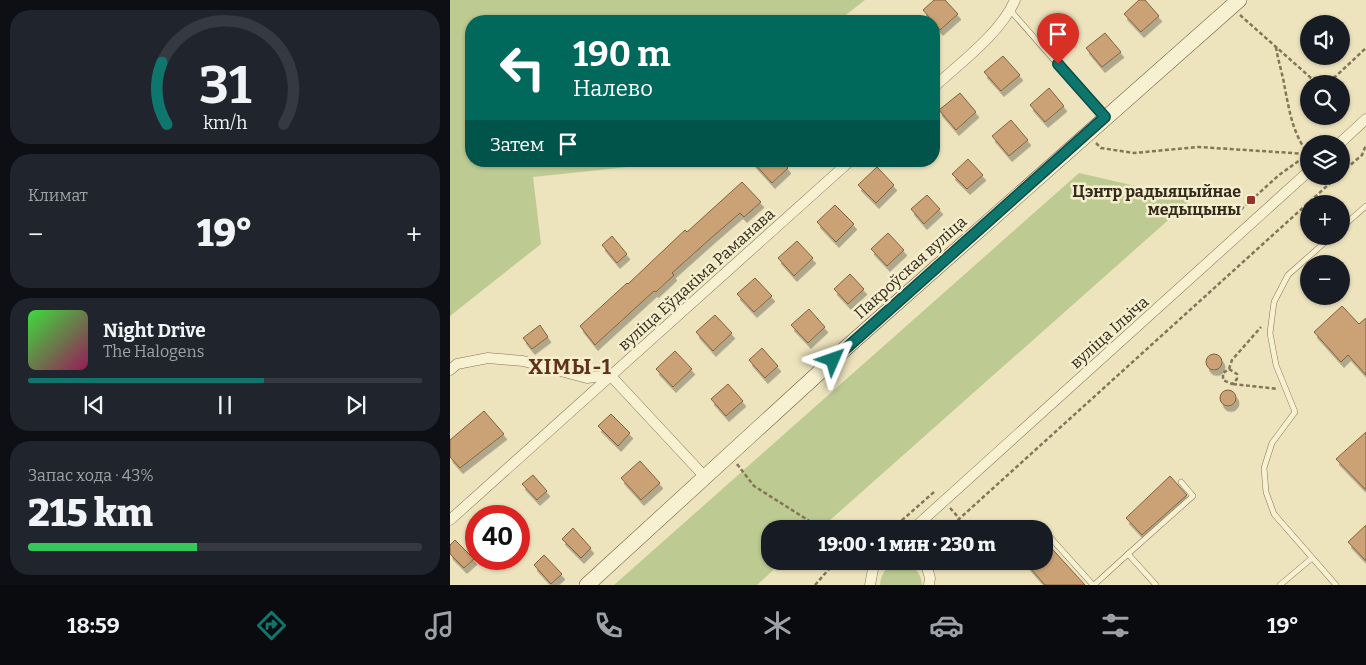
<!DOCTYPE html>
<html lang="ru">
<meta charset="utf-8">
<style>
body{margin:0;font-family:Bitter,serif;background:#20242c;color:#f1f3f6;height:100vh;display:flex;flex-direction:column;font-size:19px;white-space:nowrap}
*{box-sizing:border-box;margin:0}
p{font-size:16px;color:#9ea1a6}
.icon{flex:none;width:28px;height:28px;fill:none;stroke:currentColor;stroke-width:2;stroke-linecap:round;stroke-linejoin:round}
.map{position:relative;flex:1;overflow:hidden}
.sheet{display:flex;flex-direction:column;gap:10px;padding:10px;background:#0d0f14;width:450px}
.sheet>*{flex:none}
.guide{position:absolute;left:15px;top:15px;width:475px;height:152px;border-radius:20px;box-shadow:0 1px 4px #0004;background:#00695c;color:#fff;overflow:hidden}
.fabs{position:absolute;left:850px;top:15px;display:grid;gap:10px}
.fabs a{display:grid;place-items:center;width:50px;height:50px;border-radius:50%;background:#171b24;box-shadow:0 1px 4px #0004;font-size:25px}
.speed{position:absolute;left:15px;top:505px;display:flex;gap:10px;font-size:25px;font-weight:700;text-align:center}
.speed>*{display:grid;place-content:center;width:65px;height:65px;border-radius:50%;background:#171b24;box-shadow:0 1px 4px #0004;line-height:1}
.speed .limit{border:8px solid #d22;background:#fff;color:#111}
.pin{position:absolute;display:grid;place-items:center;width:42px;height:42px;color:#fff;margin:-51px -21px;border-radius:50% 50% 50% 0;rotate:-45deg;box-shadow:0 0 5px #0007}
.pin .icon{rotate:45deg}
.me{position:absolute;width:55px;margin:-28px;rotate:47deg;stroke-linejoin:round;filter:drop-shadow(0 0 4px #0008)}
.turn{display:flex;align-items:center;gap:18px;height:105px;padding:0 25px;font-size:22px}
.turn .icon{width:65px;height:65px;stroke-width:2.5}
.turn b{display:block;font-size:35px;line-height:42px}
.then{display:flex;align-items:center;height:48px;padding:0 25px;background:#0003;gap:10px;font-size:19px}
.big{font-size:38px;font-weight:800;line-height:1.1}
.sheet .widget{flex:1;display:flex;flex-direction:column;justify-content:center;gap:8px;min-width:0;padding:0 18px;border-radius:20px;background:#20242c}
.sheet .dial{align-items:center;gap:0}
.dial svg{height:130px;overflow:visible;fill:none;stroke:#363941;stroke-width:7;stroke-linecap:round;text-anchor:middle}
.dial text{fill:#f1f3f6;stroke:none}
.song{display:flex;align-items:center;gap:15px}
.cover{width:60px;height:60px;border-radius:8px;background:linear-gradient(135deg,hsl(120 70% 55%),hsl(330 70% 35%))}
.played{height:5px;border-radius:2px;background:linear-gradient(90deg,#0f766e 60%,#363941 60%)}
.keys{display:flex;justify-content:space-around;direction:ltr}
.heat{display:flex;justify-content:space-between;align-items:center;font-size:28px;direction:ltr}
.charge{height:8px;border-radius:4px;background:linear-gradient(90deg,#34c759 43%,#363941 0)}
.trip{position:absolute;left:311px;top:520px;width:292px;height:50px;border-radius:20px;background:#171b24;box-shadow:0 1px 4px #0004;font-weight:800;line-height:50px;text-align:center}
.tabs{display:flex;height:80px;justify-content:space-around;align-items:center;background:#090b0e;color:#9ea1a6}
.tabs .icon{width:35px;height:35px}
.tabs .on{color:#0f766e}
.tabs b{font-size:22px;color:#f1f3f6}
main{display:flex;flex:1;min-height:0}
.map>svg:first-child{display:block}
.green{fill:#bdca92}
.building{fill:#caa274;stroke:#83613d;filter:url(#shadow)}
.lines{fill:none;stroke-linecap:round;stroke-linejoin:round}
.lane-casing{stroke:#847557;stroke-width:6}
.street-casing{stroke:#847557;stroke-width:11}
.secondary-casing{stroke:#66563b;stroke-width:16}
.path{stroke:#847557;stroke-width:2.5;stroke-dasharray:4 2.5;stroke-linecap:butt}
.lane{stroke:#f8f1d1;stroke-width:5}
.street{stroke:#f8f1d1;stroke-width:10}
.secondary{stroke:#f8f1d1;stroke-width:15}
.route-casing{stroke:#0a4d48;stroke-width:12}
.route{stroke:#0f766e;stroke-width:9}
.poi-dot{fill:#923428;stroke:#f4eecd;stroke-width:2}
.labels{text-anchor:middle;stroke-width:5;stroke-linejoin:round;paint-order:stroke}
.poi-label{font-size:16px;font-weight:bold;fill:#342a1c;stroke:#f4eecd;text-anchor:end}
.street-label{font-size:16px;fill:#342a1c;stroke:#f4eecd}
.district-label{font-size:21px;font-weight:bold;letter-spacing:1px;fill:#60321c;stroke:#f4eecd}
</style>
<main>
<section class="sheet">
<div class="widget dial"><svg viewBox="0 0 100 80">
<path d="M14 69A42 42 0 1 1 86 69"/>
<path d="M14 69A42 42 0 0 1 11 31" stroke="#0f766e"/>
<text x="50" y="56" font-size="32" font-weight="700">31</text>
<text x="50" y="72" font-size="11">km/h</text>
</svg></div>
<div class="widget"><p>Климат</p>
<div class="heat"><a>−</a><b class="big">19°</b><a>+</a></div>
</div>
<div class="widget">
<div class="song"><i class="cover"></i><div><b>Night Drive</b><p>The Halogens</p></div></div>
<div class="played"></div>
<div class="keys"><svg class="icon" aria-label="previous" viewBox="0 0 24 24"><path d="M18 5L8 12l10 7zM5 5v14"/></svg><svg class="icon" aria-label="pause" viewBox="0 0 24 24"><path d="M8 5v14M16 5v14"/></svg><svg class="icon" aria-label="next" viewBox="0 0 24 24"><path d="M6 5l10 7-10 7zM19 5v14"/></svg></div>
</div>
<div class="widget"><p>Запас хода · 43%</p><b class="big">215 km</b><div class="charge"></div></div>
</section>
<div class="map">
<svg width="916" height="585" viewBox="0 0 916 585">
<defs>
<filter id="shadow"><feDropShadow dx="3" dy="5.5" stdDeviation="0" flood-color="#0004"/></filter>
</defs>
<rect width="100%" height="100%" fill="#ede4be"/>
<!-- green -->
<g class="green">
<path d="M 0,0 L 415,0 L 388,21 L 21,21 L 21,161 L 210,161 L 206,164 L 83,177 L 91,244 L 0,316 Z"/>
<path d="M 629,173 L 742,199 L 370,529 L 320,529 L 320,561 L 333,561 L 307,585 L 164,585 Z"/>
<path d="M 451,562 C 464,565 471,572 472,585 L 430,585 C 431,572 438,564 451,562 Z"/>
</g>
<!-- building -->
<g class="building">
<path d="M 484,0 L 495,0 L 508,14 L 490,30 L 473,10 Z"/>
<path d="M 689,0 L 695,0 L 709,16 L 691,32 L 674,14 Z"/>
<path d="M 655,33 L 671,52 L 652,67 L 636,48 Z"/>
<path d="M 553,56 L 570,75 L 551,91 L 534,72 Z"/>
<path d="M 599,88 L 614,106 L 595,122 L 580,105 Z"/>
<path d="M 510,93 L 526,112 L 506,130 L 489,110 Z"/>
<path d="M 561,120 L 578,140 L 559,156 L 542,136 Z"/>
<path d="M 518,159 L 533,175 L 517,189 L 502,174 Z"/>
<path d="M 302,161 L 332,161 L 338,168 L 322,183 Z"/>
<path d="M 427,167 L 444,185 L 426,203 L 408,185 Z"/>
<path d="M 292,182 L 311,202 L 294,217 L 290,213 L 260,239 L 222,273 L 224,275 L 206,292 L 204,291 L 145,345 L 130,326 L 177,283 L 178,284 L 235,230 L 237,232 Z"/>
<path d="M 477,195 L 490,209 L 474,224 L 461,209 Z"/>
<path d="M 385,205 L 404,224 L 386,242 L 367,222 Z"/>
<path d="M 438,233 L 454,250 L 437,266 L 421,249 Z"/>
<path d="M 162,236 L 177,254 L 167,263 L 152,245 Z"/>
<path d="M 347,241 L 363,258 L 344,276 L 328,258 Z"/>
<path d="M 400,274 L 414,289 L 398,304 L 384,289 Z"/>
<path d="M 305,278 L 322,296 L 304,312 L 287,294 Z"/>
<path d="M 892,306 L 909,324 L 916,318 L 916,375 L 898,355 L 891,362 L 864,332 Z"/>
<path d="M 359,309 L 375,327 L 358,343 L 341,325 Z"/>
<path d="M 265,315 L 282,333 L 263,351 L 246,332 Z"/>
<path d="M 90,325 L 98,337 L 82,349 L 73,338 Z"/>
<path d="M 312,348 L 328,366 L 315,378 L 299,360 Z"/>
<path d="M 225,351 L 242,369 L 223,387 L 206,369 Z"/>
<circle cx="764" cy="362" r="8"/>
<path d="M 278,384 L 293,401 L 276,416 L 261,399 Z"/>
<circle cx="778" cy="398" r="8"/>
<path d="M 34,411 L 54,434 L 10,468 L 0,457 L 0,440 Z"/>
<path d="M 161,414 L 180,433 L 168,446 L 148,426 Z"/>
<path d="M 916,432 L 916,490 L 886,459 Z"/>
<path d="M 190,461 L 210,483 L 191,500 L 171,478 Z"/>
<path d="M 83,475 L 97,491 L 87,500 L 72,484 Z"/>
<path d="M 720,476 L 737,495 L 692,535 L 676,518 Z"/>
<path d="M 916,525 L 916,561 L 898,542 Z"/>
<path d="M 123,528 L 141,548 L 131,558 L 112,539 Z"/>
<path d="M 5,540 L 24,559 L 14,568 L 0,554 L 0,545 Z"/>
<path d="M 595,541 L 635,585 L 595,585 L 574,561 L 595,561 Z"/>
<path d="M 94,555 L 112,574 L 101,584 L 84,565 Z"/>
</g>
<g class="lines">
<defs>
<g id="lane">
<path d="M 560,10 L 654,117"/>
<path d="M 891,228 L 916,206"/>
<path d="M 882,236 L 838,275 L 824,302 L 820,333 L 826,365 L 845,412 L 822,443 L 814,468 L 816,492 L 824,514 L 886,585"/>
<path d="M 599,536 L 643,585"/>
<path d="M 678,554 L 743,496 L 731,482"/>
<path d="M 644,585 L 678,554 L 706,585"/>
<path d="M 830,585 L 862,558"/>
</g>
<g id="street">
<path d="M 484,87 C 510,63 551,33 565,0"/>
<path d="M 889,144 L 916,119"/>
<path d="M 0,370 L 7,364 L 38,358 L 73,361 L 137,378 L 160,375 L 255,477"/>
<path d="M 0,520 L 400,161"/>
<path d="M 463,529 L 859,171"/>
<path d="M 475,561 L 480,578 L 479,585"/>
<path d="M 420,585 L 424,564 L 428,561"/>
</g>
<path id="secondary" d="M 137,585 L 397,347 L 789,0"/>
</defs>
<!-- lane casing -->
<use href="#lane" class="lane-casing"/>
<!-- street casing -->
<use href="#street" class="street-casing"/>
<!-- secondary casing -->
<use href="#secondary" class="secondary-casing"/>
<!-- path -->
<g class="path">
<path d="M 790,15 L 861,78 L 885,77 L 916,48"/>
<path d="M 826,47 C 828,61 833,75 835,89 C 840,114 843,133 858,154"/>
<path d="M 646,143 L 651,148 L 684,153 L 748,147 L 858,154"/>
<path d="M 891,173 L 912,155 L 916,145"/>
<path d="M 879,176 L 883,181"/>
<path d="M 786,214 L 829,175 L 857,155"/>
<path d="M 779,369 L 787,374 L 787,379 L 782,384 L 773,380 L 773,373 L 779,369 L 782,360 L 811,327"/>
<path d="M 783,384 L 828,389"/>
<path d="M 287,464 L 304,486 L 372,529"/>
<path d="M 500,508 L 509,518"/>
<path d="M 442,529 L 484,492"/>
<path d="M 498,529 L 888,176"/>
<path d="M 489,561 L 490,570"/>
<path d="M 365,585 L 386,561"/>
</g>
<!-- lane -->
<use href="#lane" class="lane"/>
<!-- street -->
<use href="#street" class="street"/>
<!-- secondary -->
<use href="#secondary" class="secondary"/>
</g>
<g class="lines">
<defs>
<path id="route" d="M 383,360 L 655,117 L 608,64"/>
</defs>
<!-- route casing -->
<use href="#route" class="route-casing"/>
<!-- route -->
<use href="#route" class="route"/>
</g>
<!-- markers -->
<rect class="poi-dot" x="796" y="195" width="10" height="10" rx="2.5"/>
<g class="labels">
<!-- poi labels -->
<g class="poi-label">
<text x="791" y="197">Цэнтр радыяцыйнае<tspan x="791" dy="18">медыцыны</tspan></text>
</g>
<!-- street labels -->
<g class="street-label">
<text transform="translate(460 267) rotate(-42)" y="6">Пакроўская вуліца</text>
<text transform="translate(246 279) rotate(-42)" y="6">вуліца Еўдакіма Раманава</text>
<text transform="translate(659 332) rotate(-42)" y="6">вуліца Ільіча</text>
</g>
<!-- district labels -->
<g class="district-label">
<text x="120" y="374">ХІМЫ-1</text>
</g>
</g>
</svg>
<div class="fabs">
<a><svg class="icon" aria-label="sound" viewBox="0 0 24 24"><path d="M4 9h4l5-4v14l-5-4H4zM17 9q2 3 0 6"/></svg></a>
<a><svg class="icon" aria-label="search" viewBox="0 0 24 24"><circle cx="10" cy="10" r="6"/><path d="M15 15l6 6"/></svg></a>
<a><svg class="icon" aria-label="layers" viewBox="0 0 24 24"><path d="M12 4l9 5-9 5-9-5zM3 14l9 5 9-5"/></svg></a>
<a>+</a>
<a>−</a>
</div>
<div class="speed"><div class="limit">40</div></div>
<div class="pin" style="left:608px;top:64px;background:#d93025"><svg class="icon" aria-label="arrive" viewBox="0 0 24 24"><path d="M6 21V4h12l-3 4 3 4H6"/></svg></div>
<svg class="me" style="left:383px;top:360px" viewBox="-20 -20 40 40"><path d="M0-17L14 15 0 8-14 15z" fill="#0f766e" stroke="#fff" stroke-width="4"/></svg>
<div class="trip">19:00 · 1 мин · 230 m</div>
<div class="guide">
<div class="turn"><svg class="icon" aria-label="left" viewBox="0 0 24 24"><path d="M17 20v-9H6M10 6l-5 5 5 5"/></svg><div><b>190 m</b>Налево</div></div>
<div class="then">Затем<svg class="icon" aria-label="arrive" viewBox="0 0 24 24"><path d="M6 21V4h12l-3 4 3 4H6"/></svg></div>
</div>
</div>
</main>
<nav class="tabs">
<b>18:59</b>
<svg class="icon on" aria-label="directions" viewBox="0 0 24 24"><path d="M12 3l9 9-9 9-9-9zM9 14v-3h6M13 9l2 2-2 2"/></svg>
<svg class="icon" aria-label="music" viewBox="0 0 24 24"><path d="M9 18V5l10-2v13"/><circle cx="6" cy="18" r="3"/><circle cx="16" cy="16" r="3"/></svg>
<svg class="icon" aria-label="phone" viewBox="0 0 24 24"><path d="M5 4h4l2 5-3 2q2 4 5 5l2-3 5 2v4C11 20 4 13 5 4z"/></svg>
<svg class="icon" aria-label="climate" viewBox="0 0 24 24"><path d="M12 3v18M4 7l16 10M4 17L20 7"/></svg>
<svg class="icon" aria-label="car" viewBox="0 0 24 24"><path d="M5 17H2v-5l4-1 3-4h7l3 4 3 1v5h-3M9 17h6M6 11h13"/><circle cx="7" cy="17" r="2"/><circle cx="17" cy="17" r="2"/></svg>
<svg class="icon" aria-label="filters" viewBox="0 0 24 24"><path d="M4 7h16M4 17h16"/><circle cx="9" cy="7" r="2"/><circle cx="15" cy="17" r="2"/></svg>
<b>19°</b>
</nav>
